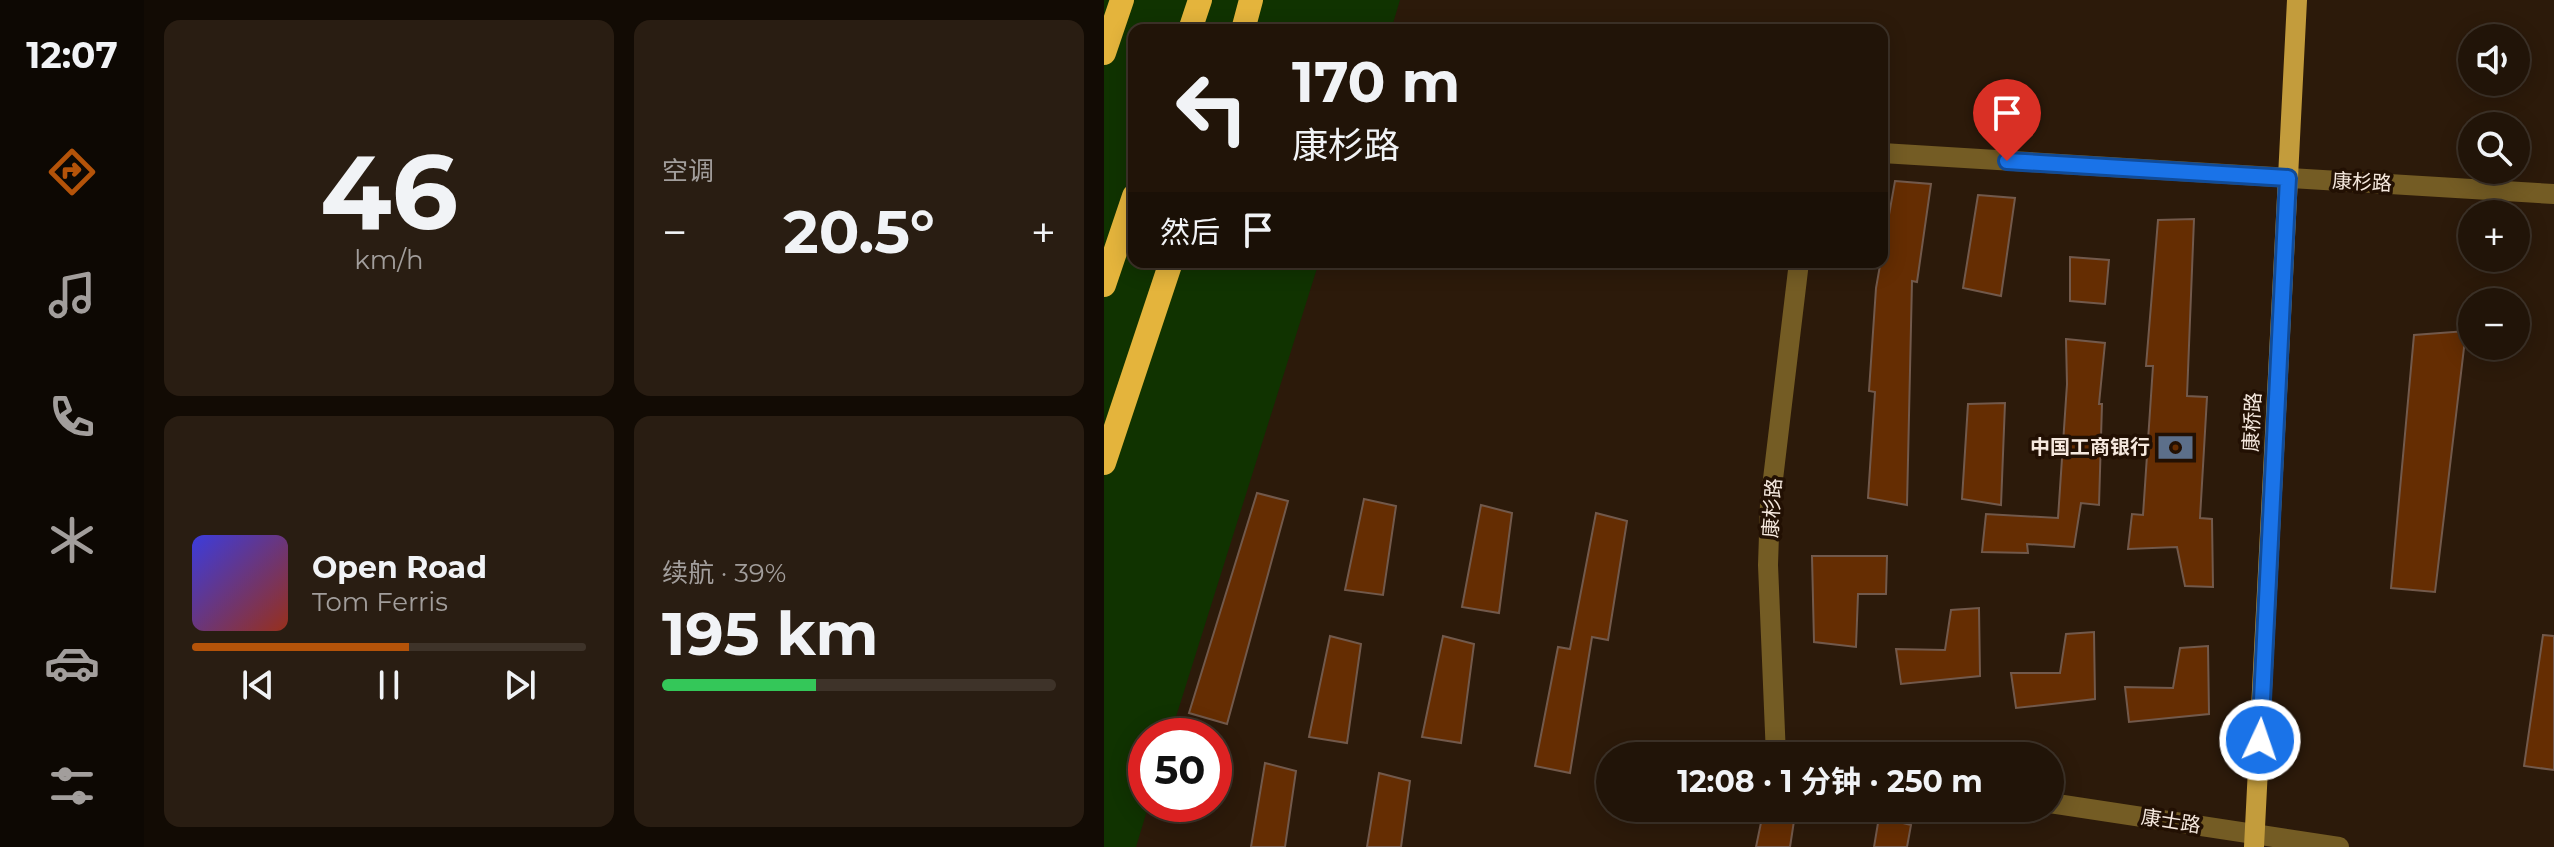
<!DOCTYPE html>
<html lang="zh">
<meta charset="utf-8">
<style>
body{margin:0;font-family:Montserrat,"Noto Sans SC",sans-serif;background:#291d12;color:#f1f3f6;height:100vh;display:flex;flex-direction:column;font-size:30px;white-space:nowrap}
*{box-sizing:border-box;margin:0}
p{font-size:26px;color:#a29e9c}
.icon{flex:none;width:44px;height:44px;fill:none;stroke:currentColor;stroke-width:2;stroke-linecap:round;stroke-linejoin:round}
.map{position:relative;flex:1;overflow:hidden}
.sheet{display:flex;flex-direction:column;gap:20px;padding:20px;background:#120b04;width:960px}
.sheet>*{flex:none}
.banner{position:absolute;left:24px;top:24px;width:760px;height:244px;border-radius:16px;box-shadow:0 4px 20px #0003,0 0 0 2px #3e3329;background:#211408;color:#f1f3f6;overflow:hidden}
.controls{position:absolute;left:1354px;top:24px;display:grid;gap:16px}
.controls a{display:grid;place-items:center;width:72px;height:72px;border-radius:50%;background:#211408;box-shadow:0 4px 20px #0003,0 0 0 2px #3e3329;font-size:40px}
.speed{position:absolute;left:24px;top:718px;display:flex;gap:16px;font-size:40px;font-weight:700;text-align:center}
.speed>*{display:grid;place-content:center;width:104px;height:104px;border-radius:50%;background:#211408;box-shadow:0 4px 20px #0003,0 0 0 2px #3e3329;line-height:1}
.speed .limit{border:12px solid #d22;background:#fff;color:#111}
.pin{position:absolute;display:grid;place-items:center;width:68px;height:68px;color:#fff;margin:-82px -34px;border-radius:50% 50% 50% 0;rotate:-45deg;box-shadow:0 0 8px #0007}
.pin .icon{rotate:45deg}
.me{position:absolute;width:88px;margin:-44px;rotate:3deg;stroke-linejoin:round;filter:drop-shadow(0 0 6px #0008)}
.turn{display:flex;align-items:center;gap:28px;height:168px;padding:0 32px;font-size:36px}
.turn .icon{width:104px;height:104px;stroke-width:2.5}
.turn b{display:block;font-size:56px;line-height:68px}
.then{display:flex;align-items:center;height:76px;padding:0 32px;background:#0003;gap:16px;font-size:30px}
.big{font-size:60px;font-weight:700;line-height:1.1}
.sheet .widget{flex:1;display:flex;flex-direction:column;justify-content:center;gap:12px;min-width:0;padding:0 28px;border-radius:16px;background:#291d12}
.sheet .dial{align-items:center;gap:0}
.dial b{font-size:104px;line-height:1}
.song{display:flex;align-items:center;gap:24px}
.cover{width:96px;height:96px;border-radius:12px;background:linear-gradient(135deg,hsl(240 70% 55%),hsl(10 70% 35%))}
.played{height:8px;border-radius:4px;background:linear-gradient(90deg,#b45309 55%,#3e3329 55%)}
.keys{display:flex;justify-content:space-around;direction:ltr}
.heat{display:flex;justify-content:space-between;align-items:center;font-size:44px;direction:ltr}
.charge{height:12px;border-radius:6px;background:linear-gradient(90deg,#34c759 39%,#3e3329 0)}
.sheet .tiles{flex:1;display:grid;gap:20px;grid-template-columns:repeat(2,1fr)}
.trip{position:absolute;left:492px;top:742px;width:468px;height:80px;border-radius:40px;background:#211408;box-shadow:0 4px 20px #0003,0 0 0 2px #3e3329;font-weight:700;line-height:80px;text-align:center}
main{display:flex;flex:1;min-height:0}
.menu{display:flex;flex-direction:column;width:144px;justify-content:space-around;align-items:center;background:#0d0803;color:#a29e9c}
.menu .icon{width:56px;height:56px}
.menu .current{color:#b45309}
.menu b{font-size:36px;color:#f1f3f6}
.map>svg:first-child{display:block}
.green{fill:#103300}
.building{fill:#652d02;stroke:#72594b;stroke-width:2}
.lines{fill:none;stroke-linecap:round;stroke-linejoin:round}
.minor{stroke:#745c24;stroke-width:20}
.major{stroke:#c39c3c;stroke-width:20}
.highway{stroke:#e4b43c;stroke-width:24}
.route-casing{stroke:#114b97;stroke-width:20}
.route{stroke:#1a73e8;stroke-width:14}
.labels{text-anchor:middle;stroke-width:7;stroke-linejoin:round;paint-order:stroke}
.street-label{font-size:20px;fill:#f5e8de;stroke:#221003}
.poi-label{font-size:20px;font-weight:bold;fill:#f5e8de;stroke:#221003;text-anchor:end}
</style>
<main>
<nav class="menu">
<b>12:07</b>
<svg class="icon current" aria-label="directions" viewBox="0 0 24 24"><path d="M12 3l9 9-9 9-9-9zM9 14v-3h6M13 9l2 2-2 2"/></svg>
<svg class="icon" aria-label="music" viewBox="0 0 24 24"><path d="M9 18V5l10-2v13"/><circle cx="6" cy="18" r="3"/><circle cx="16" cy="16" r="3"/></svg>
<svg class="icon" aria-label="phone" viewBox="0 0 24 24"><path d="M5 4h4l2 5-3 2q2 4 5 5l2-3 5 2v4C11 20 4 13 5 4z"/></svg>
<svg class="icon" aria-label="climate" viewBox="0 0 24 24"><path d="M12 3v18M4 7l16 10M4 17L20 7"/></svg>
<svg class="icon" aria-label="car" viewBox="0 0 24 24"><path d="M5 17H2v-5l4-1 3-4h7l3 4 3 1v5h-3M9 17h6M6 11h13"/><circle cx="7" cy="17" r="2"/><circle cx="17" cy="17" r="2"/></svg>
<svg class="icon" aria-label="filters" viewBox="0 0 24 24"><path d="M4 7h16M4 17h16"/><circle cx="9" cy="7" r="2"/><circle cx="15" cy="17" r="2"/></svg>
</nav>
<section class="sheet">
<div class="tiles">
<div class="widget dial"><b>46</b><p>km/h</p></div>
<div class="widget"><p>空调</p>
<div class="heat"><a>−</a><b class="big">20.5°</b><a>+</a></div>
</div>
<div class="widget">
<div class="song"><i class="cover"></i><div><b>Open Road</b><p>Tom Ferris</p></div></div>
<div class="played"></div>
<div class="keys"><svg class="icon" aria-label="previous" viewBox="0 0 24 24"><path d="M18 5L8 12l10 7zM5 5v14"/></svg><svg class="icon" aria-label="pause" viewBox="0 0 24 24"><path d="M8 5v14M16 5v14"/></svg><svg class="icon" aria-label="next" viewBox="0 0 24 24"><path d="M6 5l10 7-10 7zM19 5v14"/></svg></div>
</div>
<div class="widget"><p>续航 · 39%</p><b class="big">195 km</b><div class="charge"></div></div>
</div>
</section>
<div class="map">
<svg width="1450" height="847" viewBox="0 0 1450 847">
<rect width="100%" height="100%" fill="#2c1a0a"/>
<!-- green -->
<path class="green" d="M 0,0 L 296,0 L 287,30 L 30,30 L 30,262 L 215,262 L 66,736 L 42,736 L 42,804 L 45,804 L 32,847 L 0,847 Z"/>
<!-- building -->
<g class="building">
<path d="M 791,181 L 827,184 L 813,282 L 808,281 L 803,505 L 764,498 L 771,392 L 765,391 L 772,288 Z"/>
<path d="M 874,195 L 911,198 L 897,296 L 859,288 Z"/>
<path d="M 1090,219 L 1083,396 L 1103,397 L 1096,518 L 1108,519 L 1109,587 L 1081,586 L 1073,547 L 1024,549 L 1028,514 L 1039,515 L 1049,366 L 1042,366 L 1054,220 Z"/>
<path d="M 966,257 L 1005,260 L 1001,304 L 966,301 Z"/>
<path d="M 1362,331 L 1331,592 L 1287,588 L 1310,335 Z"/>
<path d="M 962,339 L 1001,343 L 995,404 L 998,404 L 995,505 L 977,503 L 970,547 L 923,544 L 924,553 L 878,552 L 882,514 L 954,518 L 963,384 Z"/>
<path d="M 901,403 L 897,505 L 858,499 L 864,404 Z"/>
<path d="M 153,493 L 184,501 L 123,724 L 85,713 Z"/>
<path d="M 260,499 L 292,506 L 279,595 L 241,590 Z"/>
<path d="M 377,505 L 408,513 L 395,613 L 358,607 Z"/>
<path d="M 492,513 L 523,521 L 504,640 L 488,637 L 466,773 L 431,766 L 454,647 L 466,649 Z"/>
<path d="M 708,556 L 783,556 L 782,594 L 754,594 L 752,647 L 710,642 Z"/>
<path d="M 875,608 L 876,676 L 797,684 L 792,649 L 841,650 L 847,610 Z"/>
<path d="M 990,632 L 991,699 L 912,708 L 907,673 L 956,673 L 962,634 Z"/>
<path d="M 1439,635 L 1450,636 L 1450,770 L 1420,766 Z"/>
<path d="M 226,636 L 257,644 L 243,743 L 205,737 Z"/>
<path d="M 339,636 L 370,644 L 357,743 L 318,737 Z"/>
<path d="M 1104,646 L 1105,714 L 1025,722 L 1021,687 L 1069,688 L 1076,648 Z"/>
<path d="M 161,763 L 192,771 L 181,847 L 147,847 Z"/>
<path d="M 275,773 L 306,781 L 297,847 L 263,847 Z"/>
<path d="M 660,808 L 692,808 L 686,847 L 652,847 Z"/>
<path d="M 775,817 L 807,825 L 803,847 L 770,847 Z"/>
</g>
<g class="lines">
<!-- minor -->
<g class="minor">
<path d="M 778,153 L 1450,194"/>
<path d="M 672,756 L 664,565 L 666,504 L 695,262"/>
<path d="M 946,803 L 1235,847"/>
</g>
<!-- major -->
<path class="major" d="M 1150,847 L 1193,0"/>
<!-- highway -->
<g class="highway">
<path d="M 86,30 L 96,0"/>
<path d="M 139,30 L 147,0"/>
<path d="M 0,53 L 18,0"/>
<path d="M 0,285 L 30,196"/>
<path d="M 0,463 L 67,262"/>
</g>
</g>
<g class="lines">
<defs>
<path id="route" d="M 903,161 L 1184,178 L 1156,740"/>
</defs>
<!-- route casing -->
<use href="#route" class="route-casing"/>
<!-- route -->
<use href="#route" class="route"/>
</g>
<!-- icons -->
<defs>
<symbol id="bank-bare" viewBox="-9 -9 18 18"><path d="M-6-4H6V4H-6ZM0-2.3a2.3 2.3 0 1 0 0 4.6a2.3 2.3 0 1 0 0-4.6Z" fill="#5c6f8a" stroke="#221003" stroke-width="2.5" paint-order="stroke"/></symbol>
</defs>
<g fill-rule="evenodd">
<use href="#bank-bare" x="1046" y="422" width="51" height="51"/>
</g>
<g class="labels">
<!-- street labels -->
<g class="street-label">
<text transform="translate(1258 182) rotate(3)" y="7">康杉路</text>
<text transform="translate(1148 422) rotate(-87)" y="7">康桥路</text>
<text transform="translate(668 508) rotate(-86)" y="7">康杉路</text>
<text transform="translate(1067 821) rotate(9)" y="7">康士路</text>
</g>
<!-- poi labels -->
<g class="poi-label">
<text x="1046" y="454">中国工商银行</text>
</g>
</g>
</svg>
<div class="controls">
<a><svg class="icon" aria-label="sound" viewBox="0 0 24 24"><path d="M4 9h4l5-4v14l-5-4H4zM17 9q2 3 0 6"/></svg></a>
<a><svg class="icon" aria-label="search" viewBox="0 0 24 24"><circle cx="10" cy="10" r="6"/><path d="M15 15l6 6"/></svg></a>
<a>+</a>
<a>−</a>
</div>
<div class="speed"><div class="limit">50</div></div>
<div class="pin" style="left:903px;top:161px;background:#d93025"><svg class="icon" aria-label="arrive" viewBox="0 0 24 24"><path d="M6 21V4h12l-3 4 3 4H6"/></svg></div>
<svg class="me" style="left:1156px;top:740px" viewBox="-20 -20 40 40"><circle r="17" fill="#1a73e8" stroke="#fff" stroke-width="3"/><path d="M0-11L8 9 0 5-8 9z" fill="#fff"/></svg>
<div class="trip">12:08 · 1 分钟 · 250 m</div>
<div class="banner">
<div class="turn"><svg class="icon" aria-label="left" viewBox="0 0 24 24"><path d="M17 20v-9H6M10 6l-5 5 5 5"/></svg><div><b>170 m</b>康杉路</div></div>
<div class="then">然后<svg class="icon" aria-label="arrive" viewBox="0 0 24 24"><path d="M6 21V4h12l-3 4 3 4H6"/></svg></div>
</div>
</div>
</main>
